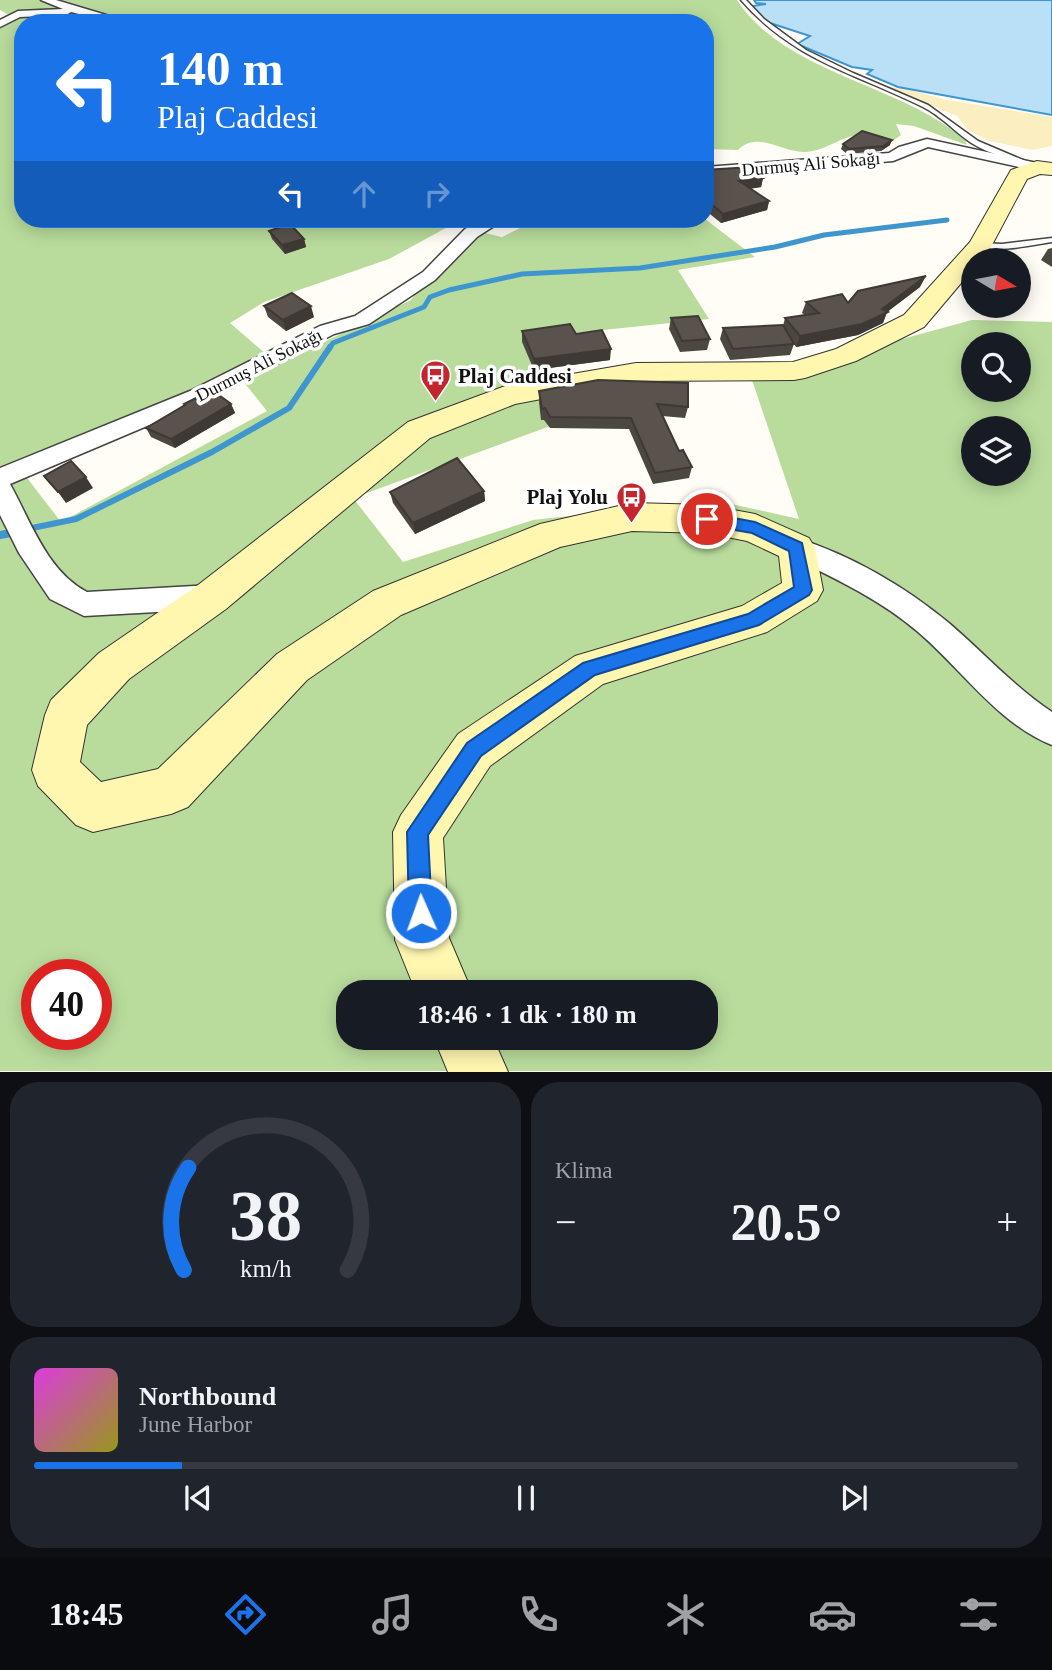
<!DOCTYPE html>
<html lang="tr">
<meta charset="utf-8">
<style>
body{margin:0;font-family:Georgia,serif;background:#20242c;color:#f1f3f6;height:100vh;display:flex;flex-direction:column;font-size:26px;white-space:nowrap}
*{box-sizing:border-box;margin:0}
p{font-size:23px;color:#9ea1a6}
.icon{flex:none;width:38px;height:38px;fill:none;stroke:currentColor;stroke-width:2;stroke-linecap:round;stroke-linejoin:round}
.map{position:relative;height:1072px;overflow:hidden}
.drawer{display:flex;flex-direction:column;gap:10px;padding:10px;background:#0d0f14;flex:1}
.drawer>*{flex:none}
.top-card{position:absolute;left:14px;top:14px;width:700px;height:214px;border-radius:28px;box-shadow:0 4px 18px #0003;background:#1a73e8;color:#fff;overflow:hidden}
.needle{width:46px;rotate:100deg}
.fabs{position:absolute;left:961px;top:248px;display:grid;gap:14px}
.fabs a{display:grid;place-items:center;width:70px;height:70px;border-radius:50%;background:#171b24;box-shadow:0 4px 18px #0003;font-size:35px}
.speed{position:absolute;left:21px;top:959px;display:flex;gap:14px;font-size:35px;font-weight:700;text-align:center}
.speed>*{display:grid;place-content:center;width:91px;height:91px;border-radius:50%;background:#171b24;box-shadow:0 4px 18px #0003;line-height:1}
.speed .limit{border:10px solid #d22;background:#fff;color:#111}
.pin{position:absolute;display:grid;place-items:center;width:60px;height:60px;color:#fff;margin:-30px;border:4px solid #fff;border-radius:50%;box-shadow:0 2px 7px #0007}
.me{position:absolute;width:77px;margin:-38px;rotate:358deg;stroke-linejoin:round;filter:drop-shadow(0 0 5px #0008)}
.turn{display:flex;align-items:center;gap:24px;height:147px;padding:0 28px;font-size:32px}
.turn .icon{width:91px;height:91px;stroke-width:2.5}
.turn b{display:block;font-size:49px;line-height:60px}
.lanes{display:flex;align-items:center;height:66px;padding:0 28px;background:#0003;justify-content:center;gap:35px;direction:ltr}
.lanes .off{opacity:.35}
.big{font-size:52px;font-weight:600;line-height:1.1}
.drawer .tile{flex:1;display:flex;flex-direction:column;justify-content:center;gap:10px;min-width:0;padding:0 24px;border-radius:28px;background:#20242c}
.drawer .dial{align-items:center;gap:0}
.dial svg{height:182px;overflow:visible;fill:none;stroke:#363941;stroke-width:7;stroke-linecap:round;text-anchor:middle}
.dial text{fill:#f1f3f6;stroke:none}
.song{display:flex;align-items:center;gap:21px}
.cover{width:84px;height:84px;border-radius:10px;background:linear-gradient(135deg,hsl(300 70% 55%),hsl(60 70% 35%))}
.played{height:7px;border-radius:4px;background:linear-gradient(90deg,#1a73e8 15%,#363941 15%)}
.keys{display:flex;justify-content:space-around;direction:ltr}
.heat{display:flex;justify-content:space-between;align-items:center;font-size:38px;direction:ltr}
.drawer .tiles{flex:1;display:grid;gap:10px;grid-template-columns:1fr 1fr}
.tile:last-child{grid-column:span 2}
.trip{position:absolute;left:336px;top:980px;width:382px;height:70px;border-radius:28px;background:#171b24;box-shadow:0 4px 18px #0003;font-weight:600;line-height:70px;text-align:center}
.tabs{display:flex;height:112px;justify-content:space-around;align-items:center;background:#090b0e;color:#9ea1a6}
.tabs .icon{width:49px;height:49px}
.tabs .on{color:#1a73e8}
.tabs b{font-size:32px;color:#f1f3f6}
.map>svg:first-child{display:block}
.forest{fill:#b9dc9c;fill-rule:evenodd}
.sand{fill:#fbeec1}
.water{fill:#b9e0f7;stroke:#3f96cf;stroke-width:2}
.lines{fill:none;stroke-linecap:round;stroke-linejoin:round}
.stream-far2{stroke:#3f96cf;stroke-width:5}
.stream-far1{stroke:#3f96cf;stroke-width:6}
.stream{stroke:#3f96cf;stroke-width:8}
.lane-casing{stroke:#444;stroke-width:3}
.street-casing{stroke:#444;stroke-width:3}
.secondary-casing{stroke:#333;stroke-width:2}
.lane{fill:#fff;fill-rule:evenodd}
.street{fill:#fff;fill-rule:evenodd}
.secondary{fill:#fff6b0;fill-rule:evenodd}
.wall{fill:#4d4742}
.shaded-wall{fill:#3f3936}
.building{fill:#5a524d;stroke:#3f3936;stroke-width:2}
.route{fill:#1a73e8;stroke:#114b97;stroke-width:2}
.labels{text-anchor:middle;stroke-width:7;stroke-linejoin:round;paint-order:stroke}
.far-street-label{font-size:18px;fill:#111;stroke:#fff}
.poi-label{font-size:21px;font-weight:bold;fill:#111;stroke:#fff;text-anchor:start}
</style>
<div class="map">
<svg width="1052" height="1072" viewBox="0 0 1052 1072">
<rect width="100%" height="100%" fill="#fffdf5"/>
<!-- forest -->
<path class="forest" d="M 0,0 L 737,0 C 785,74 900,83 965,140 L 967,145 L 914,126 L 896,124 L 901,135 L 891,142 C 881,140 868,134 858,135 C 840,137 823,152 805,152 C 782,153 758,130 738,150 L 705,149 L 705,23 L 23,23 L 23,219 L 469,219 L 457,222 L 389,259 L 264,302 L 230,323 L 266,354 L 163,403 L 14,461 L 61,522 L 267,411 L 243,381 L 411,300 L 426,279 L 481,232 L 502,237 L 532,222 L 528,219 L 612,219 L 621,227 L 660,219 L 705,219 L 755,257 L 678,270 L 709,319 L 526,338 L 553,425 L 353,498 L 403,562 L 533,520 L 713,500 L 799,519 L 752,380 L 972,320 L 1052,322 L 1052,1071 L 0,1071 L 0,26 L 14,18 L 0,10 ZM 973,345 L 1018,345 L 1018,390 L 973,390 ZM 973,429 L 1018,429 L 1018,474 L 973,474 ZM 37,975 L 96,975 L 96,1034 L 37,1034 ZM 348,992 L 705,992 L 705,1038 L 348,1038 Z"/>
<!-- sand -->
<path class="sand" d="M 898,87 L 947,100 L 1052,117 L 1052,146 L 1032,150 L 990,141 L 969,131 L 957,116 L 888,88 Z"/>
<!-- water -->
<path class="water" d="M 754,0 L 1052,0 L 1052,115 L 898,87 L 867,74 L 872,70 L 852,67 L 797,44 L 810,36 L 770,23 L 755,14 L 753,6 L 766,4 L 756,3 Z"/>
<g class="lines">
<!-- stream-far2 -->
<path class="stream-far2" d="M 329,349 L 333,343 L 424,307 L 430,297 L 449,290 L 522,274 L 640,268 L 775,247 L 824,235 L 947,220"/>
<!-- stream-far1 -->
<path class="stream-far1" d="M 3,534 L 76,519 L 212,452 L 289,408 L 330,347"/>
<!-- stream -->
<path class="stream" d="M 0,535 L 11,533"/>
<defs>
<g id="lane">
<path d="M 741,0 L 746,0 L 764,19 L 806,50 L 853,73 L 928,105 L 978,141 L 1030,163 L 1025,164 C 1006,158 987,153 970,142 C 954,131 941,116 923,107 C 855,73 794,61 741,0 Z"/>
<path d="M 1052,238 L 1052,242 C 1032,245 994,254 976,245 L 980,243 L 1002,244 Z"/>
</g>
<g id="street">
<path d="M 41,0 L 56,0 L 133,23 L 114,23 L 71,12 L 66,15 L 20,17 L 0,27 L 0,20 L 18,11 L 63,9 Z"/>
<path d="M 927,139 L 1037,163 L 1044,167 L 1037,171 L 928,147 L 893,161 L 705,177 L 705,167 L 889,153 L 899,147 Z"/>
<path d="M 485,219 L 505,219 L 477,237 L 435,280 L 369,324 L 334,334 L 206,401 L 10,484 C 31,522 47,571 87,592 L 212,585 L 222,589 L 226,597 L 222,605 L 212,609 L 84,616 L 50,599 L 19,553 L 0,515 L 0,468 L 190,391 L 320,326 L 355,316 L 423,272 L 465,229 Z"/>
<path d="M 796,538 C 851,555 906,587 950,624 C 984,653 1014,687 1052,712 L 1052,745 C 998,724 960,667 917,631 C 878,598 832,577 787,555 L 783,548 L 787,541 Z"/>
</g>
<g id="secondary">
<path d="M 1037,161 L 1052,163 L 1052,175 L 1040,174 L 1027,179 L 992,245 L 980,261 L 973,261 L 973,269 L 924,327 L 856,361 L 805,378 L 794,380 L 636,381 L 515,404 L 430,438 L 226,609 L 129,679 L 87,725 L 80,762 L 101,782 L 158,769 L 277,654 L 373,591 L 540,524 L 632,503 L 707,505 L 755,514 L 809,538 L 815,548 L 823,590 L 817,601 L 767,632 L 603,684 L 490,766 L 443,838 L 449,938 L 472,992 L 416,992 L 395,940 L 393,832 L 401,815 L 458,734 L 575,656 L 742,606 L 782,583 L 779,556 L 747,541 L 707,533 L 632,531 L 560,547 L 401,615 L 307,680 L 188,807 L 171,814 L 93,832 L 76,825 L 38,786 L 32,770 L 45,715 L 51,700 L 99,653 L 198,585 L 408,422 L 508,385 L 636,363 L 793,362 L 836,349 L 904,315 L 970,242 L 1011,170 Z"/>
<path d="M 434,1038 L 493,1038 L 508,1072 L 448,1072 Z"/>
</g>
</defs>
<!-- lane casing -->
<use href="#lane" class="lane-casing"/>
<!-- street casing -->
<use href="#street" class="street-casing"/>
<!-- secondary casing -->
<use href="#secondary" class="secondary-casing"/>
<!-- lane -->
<use href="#lane" class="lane"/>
<!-- street -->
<use href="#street" class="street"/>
<!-- secondary -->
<use href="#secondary" class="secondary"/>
</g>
<!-- wall -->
<g class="wall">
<path d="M 843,144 L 890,145 L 881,151 L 847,154 L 841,149 Z"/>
<path d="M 705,170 L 763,178 L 761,187 L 750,189 L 769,201 L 767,210 L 721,223 L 705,210 Z"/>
<path d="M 269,231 L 304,239 L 306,247 L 285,254 L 272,239 Z"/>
<path d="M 1052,248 L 1052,267 L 1041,260 L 1048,249 Z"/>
<path d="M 920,287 L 887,312 L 883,323 L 858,335 L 796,347 L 794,344 L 790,355 L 730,360 L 720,339 L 723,328 L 783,326 L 785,318 L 805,315 L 802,313 L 806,302 L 848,303 Z"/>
<path d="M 264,306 L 314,317 L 286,331 L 268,317 Z"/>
<path d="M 671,318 L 710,339 L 707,350 L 680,352 L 669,329 Z"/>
<path d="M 522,331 L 576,334 L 610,360 L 534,370 L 522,342 Z"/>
<path d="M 539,391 L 688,407 L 685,418 L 662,416 L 679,451 L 692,467 L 689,478 L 653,484 L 629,429 L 550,428 L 544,420 L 541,420 L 539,402 Z"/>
<path d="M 184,404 L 231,404 L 235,413 L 175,448 L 151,437 L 146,428 L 185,406 Z"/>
<path d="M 484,491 L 485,501 L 415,534 L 393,503 L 390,492 Z"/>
</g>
<!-- shaded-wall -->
<g class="shaded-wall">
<path d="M 892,140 L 890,145 L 881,151 L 883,146 Z"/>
<path d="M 710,155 L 709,164 L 705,166 L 705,158 Z"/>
<path d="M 763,178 L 761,187 L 737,190 L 739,181 Z"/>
<path d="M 769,201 L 767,210 L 721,223 L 723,214 Z"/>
<path d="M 304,239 L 306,247 L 285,254 L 282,245 Z"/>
<path d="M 926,276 L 920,287 L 887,312 L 883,323 L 858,335 L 796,347 L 800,336 L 882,309 Z"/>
<path d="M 311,306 L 314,317 L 286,331 L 283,320 Z"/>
<path d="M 611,349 L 610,360 L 534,370 L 534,359 Z"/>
<path d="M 231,404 L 235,413 L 175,448 L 171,439 Z"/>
<path d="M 86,477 L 93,488 L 66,503 L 58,492 Z"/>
<path d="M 484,491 L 485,501 L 415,534 L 413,523 Z"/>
</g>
<!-- building -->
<g class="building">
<path d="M 862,131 L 892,140 L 883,146 L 849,149 L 843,144 Z"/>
<path d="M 705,146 L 710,155 L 705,158 Z"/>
<path d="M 751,167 L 763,178 L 739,181 L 769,201 L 723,214 L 705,199 L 705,170 Z"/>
<path d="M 290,224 L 304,239 L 282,245 L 269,231 Z"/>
<path d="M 926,276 L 882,309 L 888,312 L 862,324 L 800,336 L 785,318 L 819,313 L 806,302 L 842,294 L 848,303 L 858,291 Z"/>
<path d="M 292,293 L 311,306 L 283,320 L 264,306 Z"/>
<path d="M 698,316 L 710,339 L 682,341 L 671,318 Z"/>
<path d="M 570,324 L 576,334 L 602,330 L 611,349 L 534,359 L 522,331 Z"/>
<path d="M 783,325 L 794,344 L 733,349 L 723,328 Z"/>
<path d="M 598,380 L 688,383 L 688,407 L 657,404 L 679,451 L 683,450 L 692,467 L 655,473 L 631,418 L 550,417 L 545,408 L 542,409 L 539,391 Z"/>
<path d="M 212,390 L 231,404 L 171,439 L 146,428 L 185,405 L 184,404 Z"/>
<path d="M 457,458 L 484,491 L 413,523 L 390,492 Z"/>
<path d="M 71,461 L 86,477 L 58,492 L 44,476 Z"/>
</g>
<!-- route -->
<path class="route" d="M 707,513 L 755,522 L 802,543 L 812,590 L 809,595 L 759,625 L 595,675 L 481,756 L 428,835 L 432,913 L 429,921 L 421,924 L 412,921 L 409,913 L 407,832 L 467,743 L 583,663 L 748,614 L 794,587 L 789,551 L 752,533 L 701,524 L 699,519 L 701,515 Z"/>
<!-- icons -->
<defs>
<symbol id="bus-pin" viewBox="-11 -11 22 30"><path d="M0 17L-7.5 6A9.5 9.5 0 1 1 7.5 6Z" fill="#c4262e" stroke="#fff"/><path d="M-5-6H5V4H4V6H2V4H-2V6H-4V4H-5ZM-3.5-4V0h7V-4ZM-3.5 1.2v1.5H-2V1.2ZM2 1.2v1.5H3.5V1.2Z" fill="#fff"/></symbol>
</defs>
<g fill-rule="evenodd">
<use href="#bus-pin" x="418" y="358" width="35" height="47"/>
<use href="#bus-pin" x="614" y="480" width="35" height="47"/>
</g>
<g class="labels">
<!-- far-street labels -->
<g class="far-street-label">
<text transform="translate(811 164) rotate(-5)" y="6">Durmuş Ali Sokağı</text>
<text transform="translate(259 365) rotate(-27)" y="6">Durmuş Ali Sokağı</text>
</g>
<!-- poi labels -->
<g class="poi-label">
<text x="458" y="383">Plaj Caddesi</text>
<text x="608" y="504" text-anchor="end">Plaj Yolu</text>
</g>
</g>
</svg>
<div class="fabs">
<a><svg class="needle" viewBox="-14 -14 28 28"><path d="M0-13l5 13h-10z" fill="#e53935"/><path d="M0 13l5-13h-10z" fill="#9ea1a6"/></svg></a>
<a><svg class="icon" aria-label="search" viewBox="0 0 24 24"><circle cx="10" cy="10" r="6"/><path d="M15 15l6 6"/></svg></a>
<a><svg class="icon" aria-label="layers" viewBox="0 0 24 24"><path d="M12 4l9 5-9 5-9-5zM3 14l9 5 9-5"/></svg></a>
</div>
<div class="speed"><div class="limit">40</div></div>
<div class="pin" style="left:707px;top:519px;background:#d93025"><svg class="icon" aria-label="arrive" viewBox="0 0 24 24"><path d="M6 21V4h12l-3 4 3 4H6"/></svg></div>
<svg class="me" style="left:421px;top:913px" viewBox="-20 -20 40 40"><circle r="17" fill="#1a73e8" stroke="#fff" stroke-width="3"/><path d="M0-11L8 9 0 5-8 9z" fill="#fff"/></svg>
<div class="trip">18:46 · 1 dk · 180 m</div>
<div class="top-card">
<div class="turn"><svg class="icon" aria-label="left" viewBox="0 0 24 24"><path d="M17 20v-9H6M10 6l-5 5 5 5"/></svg><div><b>140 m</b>Plaj Caddesi</div></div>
<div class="lanes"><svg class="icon" aria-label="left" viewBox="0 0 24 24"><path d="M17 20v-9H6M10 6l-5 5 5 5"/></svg><svg class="icon off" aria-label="ahead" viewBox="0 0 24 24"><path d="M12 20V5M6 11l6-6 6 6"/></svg><svg class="icon off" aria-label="right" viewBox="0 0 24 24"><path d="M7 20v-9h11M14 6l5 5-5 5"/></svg></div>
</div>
</div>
<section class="drawer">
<div class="tiles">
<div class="tile dial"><svg viewBox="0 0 100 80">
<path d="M14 69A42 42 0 1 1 86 69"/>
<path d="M14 69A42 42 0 0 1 16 24" stroke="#1a73e8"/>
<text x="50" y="56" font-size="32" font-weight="700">38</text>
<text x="50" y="72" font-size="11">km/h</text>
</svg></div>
<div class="tile"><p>Klima</p>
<div class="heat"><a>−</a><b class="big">20.5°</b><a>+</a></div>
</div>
<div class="tile">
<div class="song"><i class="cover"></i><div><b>Northbound</b><p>June Harbor</p></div></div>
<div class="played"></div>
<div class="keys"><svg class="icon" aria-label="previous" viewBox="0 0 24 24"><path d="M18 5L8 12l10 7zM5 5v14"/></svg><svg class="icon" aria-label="pause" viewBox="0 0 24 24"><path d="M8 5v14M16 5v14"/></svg><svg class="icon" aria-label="next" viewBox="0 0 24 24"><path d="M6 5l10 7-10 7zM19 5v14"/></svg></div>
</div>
</div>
</section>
<nav class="tabs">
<b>18:45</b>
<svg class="icon on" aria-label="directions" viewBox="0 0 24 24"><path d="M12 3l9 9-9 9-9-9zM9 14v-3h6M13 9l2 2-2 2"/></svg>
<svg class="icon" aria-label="music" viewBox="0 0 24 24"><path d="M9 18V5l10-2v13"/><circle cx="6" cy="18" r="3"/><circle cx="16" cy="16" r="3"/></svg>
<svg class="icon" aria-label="phone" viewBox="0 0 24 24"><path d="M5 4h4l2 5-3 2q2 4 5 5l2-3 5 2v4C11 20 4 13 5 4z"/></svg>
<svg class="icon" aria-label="climate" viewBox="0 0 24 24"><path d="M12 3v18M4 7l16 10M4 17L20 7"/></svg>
<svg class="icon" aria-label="car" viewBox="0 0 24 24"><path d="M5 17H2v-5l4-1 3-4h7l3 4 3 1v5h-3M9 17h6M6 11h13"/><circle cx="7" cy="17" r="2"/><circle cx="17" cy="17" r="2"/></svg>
<svg class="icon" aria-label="filters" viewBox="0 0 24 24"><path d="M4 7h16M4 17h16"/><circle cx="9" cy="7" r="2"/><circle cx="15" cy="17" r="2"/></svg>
</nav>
